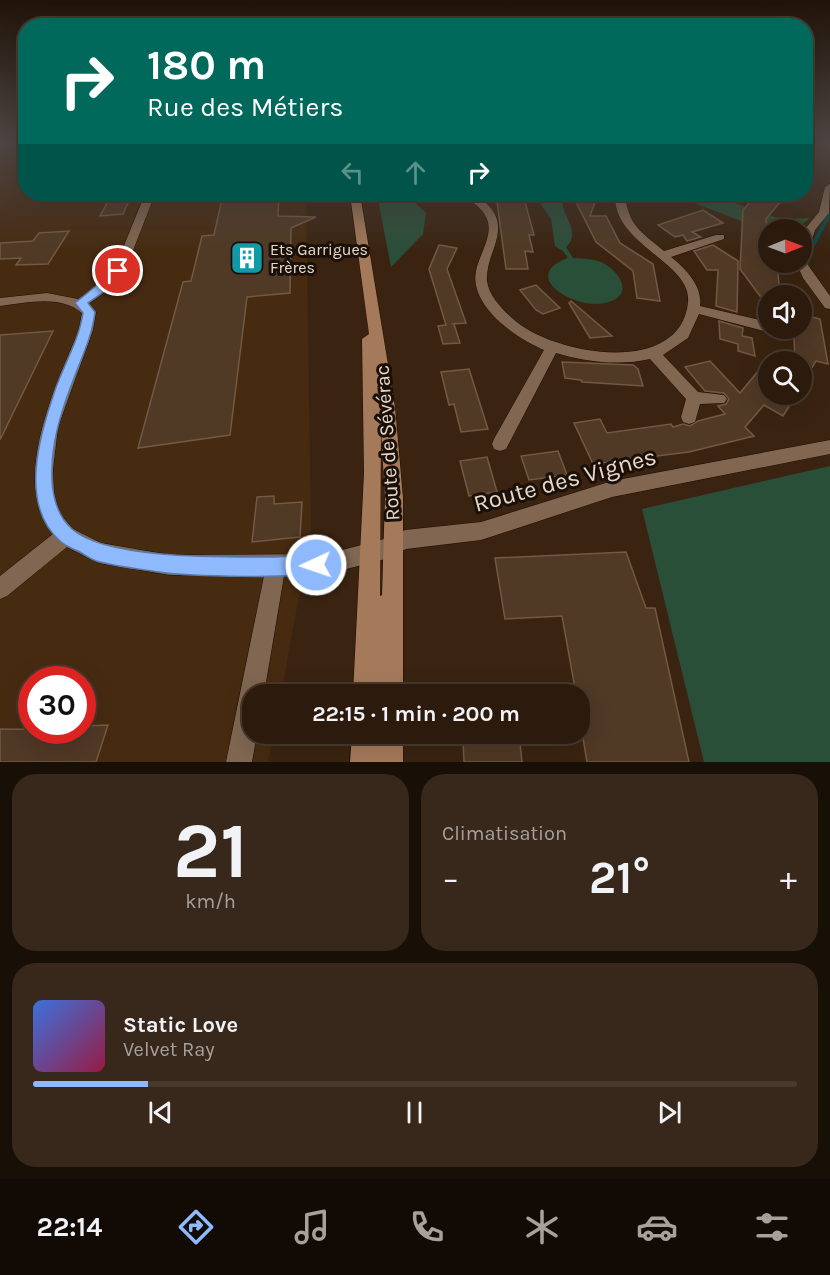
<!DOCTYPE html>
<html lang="fr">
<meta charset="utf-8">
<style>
body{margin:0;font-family:Karla,sans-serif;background:#38281b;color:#f1f3f6;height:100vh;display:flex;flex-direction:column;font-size:22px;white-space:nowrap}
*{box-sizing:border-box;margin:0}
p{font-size:20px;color:#a6a19d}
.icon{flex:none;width:33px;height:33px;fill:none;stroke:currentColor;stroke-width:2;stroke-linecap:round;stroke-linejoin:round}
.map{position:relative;height:762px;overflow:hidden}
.details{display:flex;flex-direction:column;gap:12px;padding:12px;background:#180f07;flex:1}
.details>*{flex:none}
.guide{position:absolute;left:18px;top:18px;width:795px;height:183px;border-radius:24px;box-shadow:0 6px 24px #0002,0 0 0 2px #48392e;background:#00695c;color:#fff;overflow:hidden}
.needle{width:39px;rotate:89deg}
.buttons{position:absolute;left:758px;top:219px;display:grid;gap:12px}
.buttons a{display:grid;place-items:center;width:54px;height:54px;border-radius:50%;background:#2c1b0d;box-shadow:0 6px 24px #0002,0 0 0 2px #48392e;font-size:30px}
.speed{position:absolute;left:18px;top:666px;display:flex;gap:12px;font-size:30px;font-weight:700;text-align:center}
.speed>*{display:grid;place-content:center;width:78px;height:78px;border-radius:50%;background:#2c1b0d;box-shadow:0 6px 24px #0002,0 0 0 2px #48392e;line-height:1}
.speed .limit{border:9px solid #d22;background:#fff;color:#111}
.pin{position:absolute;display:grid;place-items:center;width:51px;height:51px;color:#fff;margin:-26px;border:3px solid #fff;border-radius:50%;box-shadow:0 2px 6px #0007}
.me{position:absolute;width:66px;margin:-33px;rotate:267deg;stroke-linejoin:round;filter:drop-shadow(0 0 4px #0008)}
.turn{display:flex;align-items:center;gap:21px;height:126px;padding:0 30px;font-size:27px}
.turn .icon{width:78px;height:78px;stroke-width:2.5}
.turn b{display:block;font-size:42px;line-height:51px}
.lanes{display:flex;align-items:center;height:57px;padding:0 30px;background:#0003;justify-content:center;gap:30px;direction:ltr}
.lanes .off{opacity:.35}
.big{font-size:45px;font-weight:700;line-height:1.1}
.details .widget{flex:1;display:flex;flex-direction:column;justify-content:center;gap:9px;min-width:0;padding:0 21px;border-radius:24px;background:#38281b}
.details .dial{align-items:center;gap:0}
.dial b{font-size:78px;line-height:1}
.song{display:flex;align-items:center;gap:18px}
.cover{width:72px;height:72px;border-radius:9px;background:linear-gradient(135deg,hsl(220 70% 55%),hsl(340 70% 35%))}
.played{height:6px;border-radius:3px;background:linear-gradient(90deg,#8eb9fd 15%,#48392e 15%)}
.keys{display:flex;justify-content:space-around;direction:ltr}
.heat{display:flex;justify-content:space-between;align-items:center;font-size:33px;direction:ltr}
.details .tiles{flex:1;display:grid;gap:12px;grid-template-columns:1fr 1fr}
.widget:last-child{grid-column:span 2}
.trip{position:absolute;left:242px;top:684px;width:348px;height:60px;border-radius:24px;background:#2c1b0d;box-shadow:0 6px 24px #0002,0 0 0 2px #48392e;font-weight:700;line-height:60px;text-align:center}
.tabs{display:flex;height:96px;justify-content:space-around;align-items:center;background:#120b05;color:#a6a19d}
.tabs .icon{width:42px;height:42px}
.tabs .selected{color:#8eb9fd}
.tabs b{font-size:27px;color:#f1f3f6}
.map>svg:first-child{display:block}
.built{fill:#462b11;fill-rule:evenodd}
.green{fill:#2a4f39}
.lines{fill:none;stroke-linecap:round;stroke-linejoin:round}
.stream-far1{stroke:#08494a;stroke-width:4}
.stream{stroke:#08494a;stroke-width:4.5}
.building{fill:#503925;stroke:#725944;stroke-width:1.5}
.street-casing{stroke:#200d00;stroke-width:1}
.secondary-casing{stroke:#200d00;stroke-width:1}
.street{fill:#816752;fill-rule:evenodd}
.secondary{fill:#a47a5a;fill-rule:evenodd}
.route{fill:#8eb9fd;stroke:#5c78a4;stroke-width:1.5}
.labels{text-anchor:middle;stroke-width:6;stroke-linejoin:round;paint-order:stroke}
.far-poi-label{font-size:16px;fill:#e7d8cc;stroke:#1a1008;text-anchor:start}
.street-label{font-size:20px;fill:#e7d8cc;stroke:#1a1008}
.near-street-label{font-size:24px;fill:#e7d8cc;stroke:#1a1008}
</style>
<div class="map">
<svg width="830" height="762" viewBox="0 0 830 762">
<rect width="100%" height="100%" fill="#3a2411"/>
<!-- built -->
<path class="built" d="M 0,144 L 25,144 L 26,194 L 306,194 L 311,531 L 281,694 L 252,694 L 252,734 L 274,734 L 268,762 L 0,762 ZM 32,680 L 82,680 L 82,730 L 32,730 Z"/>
<!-- green -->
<g class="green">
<path d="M 377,194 C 402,193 408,195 426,213 L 423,234 L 391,267 Z"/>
<path d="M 534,194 L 562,194 C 559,215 583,231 566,247 L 573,258 C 583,258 592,259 601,262 C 620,271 636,296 605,303 C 575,310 518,276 568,258 L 563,251 L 555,246 L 551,219 Z"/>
<path d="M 670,194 L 709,194 L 775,217 L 792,219 L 810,218 L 796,229 L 768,231 Z"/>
<path d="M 830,466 L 830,762 L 704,762 L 642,509 Z"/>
</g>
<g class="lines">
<!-- stream-far1 -->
<path class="stream-far1" d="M 814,243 L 830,213"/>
<!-- stream -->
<path class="stream" d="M 808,268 L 805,259 L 815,241"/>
</g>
<!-- building -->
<g class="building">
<path d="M 112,194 L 132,194 L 123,214 L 100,216 Z"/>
<path d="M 223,194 L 279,194 L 278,216 L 316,217 L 291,228 L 290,293 L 247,297 L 230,435 L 138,448 L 183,282 L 191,281 L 202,236 L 214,235 Z"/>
<path d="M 496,194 L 523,194 L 534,235 L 529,235 L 533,252 L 525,251 L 528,269 L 506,269 Z"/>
<path d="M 572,194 L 598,194 L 590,216 L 606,216 L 620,243 L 653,264 L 660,301 L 637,298 L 633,271 L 596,242 Z"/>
<path d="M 757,194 L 787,194 L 766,219 L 768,262 L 777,262 L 780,296 L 760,296 L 740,269 L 743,210 Z"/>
<path d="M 703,210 L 723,223 L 692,232 L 701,237 L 687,241 L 683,235 L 675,237 L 658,225 Z"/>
<path d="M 69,231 L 48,264 L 16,265 L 21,258 L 0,259 L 0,243 L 33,241 L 39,233 Z"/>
<path d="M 439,245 L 457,248 L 447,269 L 466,323 L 452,324 L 454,324 L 460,343 L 443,344 L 438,326 L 446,325 L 429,269 Z"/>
<path d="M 713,245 L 738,261 L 737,312 L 716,306 L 718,270 L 707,270 L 694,251 Z"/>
<path d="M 536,285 L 540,289 L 560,308 L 543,314 L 536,310 L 520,290 Z"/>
<path d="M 571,301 L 612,336 L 590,338 L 569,303 Z"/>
<path d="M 801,314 L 820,319 L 828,364 L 816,361 L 801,385 L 801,362 L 795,362 L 794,338 L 786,328 L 801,328 Z"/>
<path d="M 719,321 L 743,328 L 742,336 L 752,338 L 755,356 L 738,351 L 738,344 L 720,339 Z"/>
<path d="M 53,331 L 0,440 L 0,335 Z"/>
<path d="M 768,359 L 768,394 L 778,394 L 792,402 L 783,416 L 764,405 L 745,427 L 754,436 L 689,452 L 593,464 L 574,423 L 600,419 L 607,433 L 671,424 L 673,427 L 683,424 L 690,426 L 698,421 L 725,414 L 718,406 L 726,404 L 729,399 L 724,393 L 705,391 L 685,367 L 710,361 L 740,393 Z"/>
<path d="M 562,362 L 633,365 L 638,369 L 643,386 L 582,382 L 581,380 L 565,378 Z"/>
<path d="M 469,369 L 488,429 L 461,432 L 454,404 L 449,405 L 441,372 Z"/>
<path d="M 558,451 L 567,475 L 529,480 L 521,456 Z"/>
<path d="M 487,457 L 497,492 L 469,496 L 460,461 Z"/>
<path d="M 274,496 L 274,504 L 302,502 L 300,537 L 252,542 L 257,497 Z"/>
<path d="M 626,552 L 646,608 L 655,608 L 689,762 L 587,762 L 579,715 L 579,694 L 576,694 L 562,616 L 505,619 L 495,558 Z"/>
<path d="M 108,725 L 96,762 L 0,762 L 0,729 L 82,730 L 82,726 Z"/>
<path d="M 496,734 L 519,734 L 522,762 L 464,762 L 463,741 L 497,742 Z"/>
</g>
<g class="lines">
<defs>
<g id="street">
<path d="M 830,184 L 829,213 L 815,230 L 807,255 L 803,258 L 830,296 L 830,309 L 825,308 L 803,278 L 796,262 L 801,262 L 801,239 L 805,229 L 819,212 L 825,187 Z"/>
<path d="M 145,194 L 155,194 L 125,271 L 105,292 L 88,304 L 96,312 L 93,330 L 58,427 L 53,470 L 54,494 L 60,514 L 73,529 L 101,543 L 170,555 L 327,554 L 384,539 L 405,530 L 481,522 L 612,481 L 830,440 L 830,454 L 612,497 L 481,540 L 406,549 L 385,559 L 327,574 L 284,576 L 264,694 L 252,694 L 252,734 L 257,734 L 252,762 L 226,762 L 264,576 L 170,575 L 99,563 L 67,547 L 7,596 L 0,599 L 0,576 L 53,534 C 9,480 57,385 79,330 L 82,313 C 59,294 27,303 0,306 L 0,298 L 47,293 L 78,299 L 97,286 L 114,270 Z"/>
<path d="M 464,194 C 475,193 480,197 487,204 C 513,229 485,253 487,281 C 489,296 502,309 512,318 C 551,355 681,378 688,302 C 692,262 612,245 615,194 L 625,194 C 628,225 641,232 664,251 L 716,235 L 724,235 L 724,239 L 671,257 C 685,268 703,286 700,306 L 768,322 L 768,328 L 774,328 L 768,332 L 699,314 L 688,338 L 663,355 L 698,392 L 724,395 L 727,399 L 724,403 L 700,404 L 695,422 L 689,424 L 683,422 L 681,417 L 686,399 L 650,359 C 621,366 585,362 556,353 L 506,449 L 500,451 L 494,449 L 492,444 L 494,439 L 544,350 C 516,338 469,306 476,271 C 479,255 492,238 488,222 C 485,209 472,203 464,194 Z"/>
</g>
<g id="secondary">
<path d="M 350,194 L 360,194 L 395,407 L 403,498 L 403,694 L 353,694 L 364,473 L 362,339 L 369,334 ZM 381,431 L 385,498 L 382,595 L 380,596 Z"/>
<path d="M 352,734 L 403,734 L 403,762 L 350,762 Z"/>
</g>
</defs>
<!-- street casing -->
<use href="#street" class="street-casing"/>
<!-- secondary casing -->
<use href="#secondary" class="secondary-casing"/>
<!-- street -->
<use href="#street" class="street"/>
<!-- secondary -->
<use href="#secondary" class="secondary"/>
</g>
<!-- sky -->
<linearGradient id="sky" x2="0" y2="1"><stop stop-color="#201409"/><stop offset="0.57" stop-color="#4f4543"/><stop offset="1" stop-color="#4f4543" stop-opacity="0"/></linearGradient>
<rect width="830" height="251" fill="url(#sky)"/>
<!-- route -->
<path class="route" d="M 118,268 L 122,269 L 122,273 L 105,291 L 88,303 L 95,312 C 92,338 80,361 71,386 C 61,412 52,442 52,470 C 51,491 56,515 72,529 C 107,560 226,557 273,557 C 289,557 308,552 323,558 L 325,565 L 323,571 C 300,580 186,576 159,572 C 140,569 119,567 100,562 C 93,561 86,556 80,552 C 73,549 65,546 60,541 C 18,504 40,434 55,390 C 64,364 79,340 83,313 L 75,303 Z"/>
<!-- icons -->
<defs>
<symbol id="building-square" viewBox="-11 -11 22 22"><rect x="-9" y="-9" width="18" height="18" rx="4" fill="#0f9aa8" stroke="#1a1008"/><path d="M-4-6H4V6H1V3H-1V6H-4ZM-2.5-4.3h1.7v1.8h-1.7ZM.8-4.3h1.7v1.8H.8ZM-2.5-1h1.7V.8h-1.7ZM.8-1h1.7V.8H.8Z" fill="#fff"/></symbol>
</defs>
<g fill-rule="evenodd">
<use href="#building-square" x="228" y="239" width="38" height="38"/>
</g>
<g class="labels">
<!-- far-poi labels -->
<g class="far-poi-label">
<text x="270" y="255">Ets Garrigues<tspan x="270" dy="18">Frères</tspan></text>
</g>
<!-- street labels -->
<g class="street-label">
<text transform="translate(387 443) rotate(-94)" y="7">Route de Sévérac</text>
</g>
<!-- near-street labels -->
<g class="near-street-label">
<text transform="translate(565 480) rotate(-15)" y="8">Route des Vignes</text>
</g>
</g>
</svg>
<div class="buttons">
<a><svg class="needle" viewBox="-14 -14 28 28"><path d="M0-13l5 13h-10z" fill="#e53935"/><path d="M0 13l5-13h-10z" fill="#a6a19d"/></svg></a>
<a><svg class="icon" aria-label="sound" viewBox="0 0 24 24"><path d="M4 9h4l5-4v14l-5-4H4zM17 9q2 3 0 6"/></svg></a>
<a><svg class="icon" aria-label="search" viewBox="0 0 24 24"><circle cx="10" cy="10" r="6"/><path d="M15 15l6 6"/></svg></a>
</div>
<div class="speed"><div class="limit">30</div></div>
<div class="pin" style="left:118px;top:271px;background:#d93025"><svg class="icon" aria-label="arrive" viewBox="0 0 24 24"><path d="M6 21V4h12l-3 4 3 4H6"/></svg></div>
<svg class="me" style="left:316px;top:565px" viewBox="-20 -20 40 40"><circle r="17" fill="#8eb9fd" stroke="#fff" stroke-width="3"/><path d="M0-11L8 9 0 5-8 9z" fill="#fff"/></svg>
<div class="trip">22:15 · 1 min · 200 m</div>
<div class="guide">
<div class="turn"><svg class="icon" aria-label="right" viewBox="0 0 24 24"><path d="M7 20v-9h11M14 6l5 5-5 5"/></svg><div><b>180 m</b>Rue des Métiers</div></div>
<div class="lanes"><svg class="icon off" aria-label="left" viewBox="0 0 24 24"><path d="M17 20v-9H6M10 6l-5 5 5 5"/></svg><svg class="icon off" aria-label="ahead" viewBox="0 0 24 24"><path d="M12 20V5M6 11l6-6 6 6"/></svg><svg class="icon" aria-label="right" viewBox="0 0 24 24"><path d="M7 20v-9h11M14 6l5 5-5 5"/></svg></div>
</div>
</div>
<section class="details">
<div class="tiles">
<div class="widget dial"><b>21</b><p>km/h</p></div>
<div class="widget"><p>Climatisation</p>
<div class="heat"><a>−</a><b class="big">21°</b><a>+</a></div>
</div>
<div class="widget">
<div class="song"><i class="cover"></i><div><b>Static Love</b><p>Velvet Ray</p></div></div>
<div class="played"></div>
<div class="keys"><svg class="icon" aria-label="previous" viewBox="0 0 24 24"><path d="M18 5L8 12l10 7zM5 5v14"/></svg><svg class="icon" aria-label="pause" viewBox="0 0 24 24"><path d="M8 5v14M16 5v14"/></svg><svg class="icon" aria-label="next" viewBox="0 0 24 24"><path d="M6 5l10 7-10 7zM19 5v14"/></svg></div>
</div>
</div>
</section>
<nav class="tabs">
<b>22:14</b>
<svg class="icon selected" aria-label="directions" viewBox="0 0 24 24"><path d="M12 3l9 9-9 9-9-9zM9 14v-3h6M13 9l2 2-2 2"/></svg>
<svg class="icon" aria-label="music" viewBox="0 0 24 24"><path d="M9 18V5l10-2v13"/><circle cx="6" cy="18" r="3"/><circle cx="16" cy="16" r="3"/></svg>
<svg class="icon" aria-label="phone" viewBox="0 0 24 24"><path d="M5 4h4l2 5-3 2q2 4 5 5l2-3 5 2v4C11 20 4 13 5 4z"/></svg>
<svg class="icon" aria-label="climate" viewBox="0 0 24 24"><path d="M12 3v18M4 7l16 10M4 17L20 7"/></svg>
<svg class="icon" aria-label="car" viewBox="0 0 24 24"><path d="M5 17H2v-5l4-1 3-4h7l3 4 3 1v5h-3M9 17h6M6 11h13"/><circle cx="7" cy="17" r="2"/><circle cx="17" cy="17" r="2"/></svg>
<svg class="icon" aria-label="filters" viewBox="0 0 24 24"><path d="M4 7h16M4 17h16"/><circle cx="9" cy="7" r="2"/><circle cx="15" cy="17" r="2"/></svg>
</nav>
